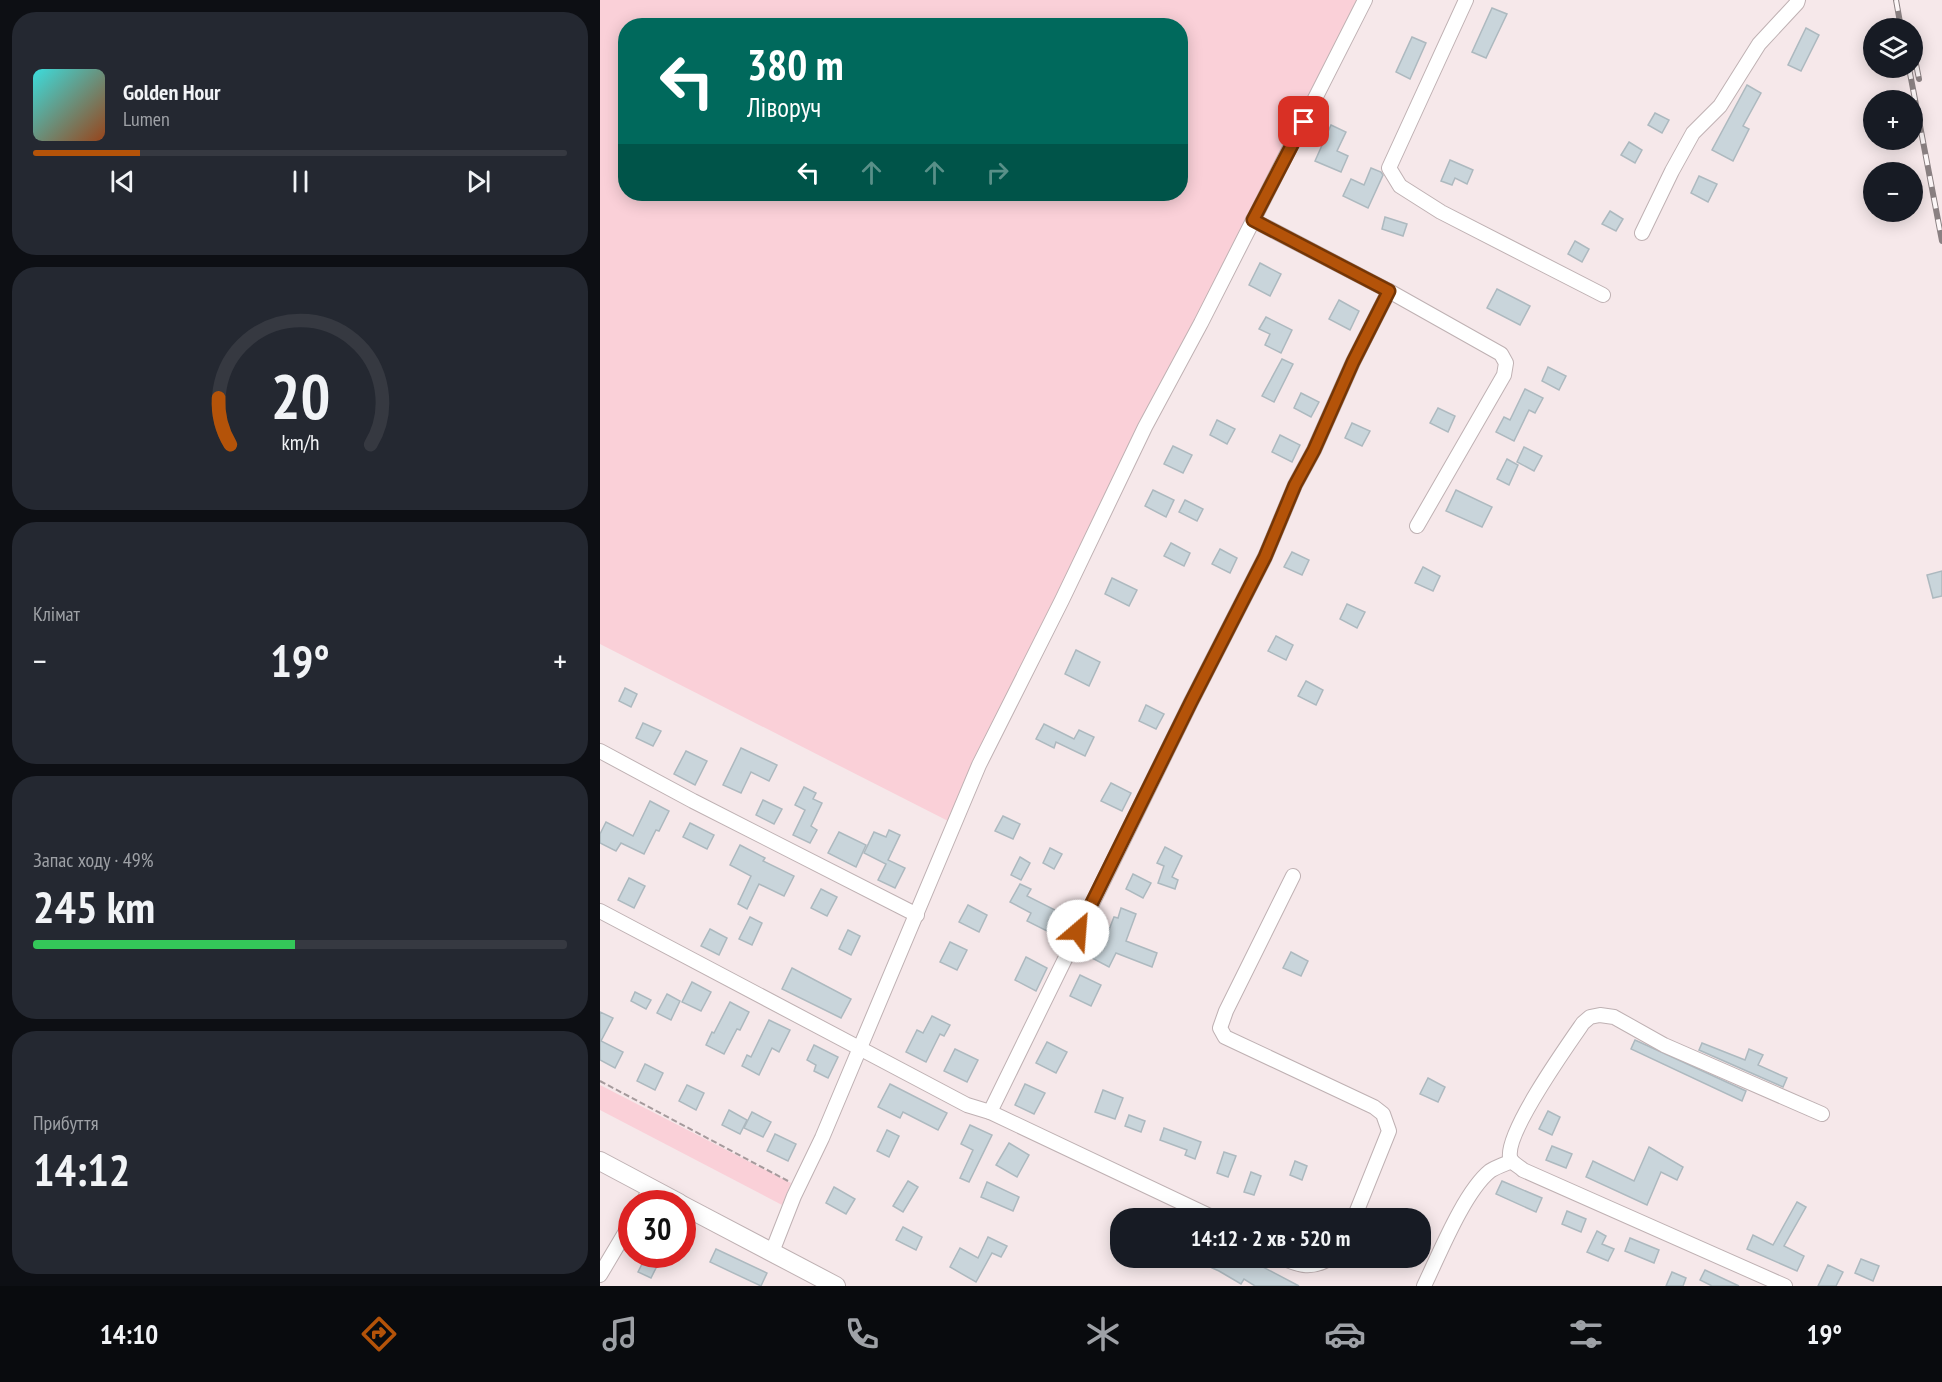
<!DOCTYPE html>
<html lang="uk">
<meta charset="utf-8">
<style>
body{margin:0;font-family:"PT Sans Narrow",sans-serif;background:#242831;color:#f1f3f6;height:100vh;display:flex;flex-direction:column;font-size:22px;white-space:nowrap}
*{box-sizing:border-box;margin:0}
p{font-size:20px;color:#9ea1a6}
.icon{flex:none;width:33px;height:33px;fill:none;stroke:currentColor;stroke-width:2;stroke-linecap:round;stroke-linejoin:round}
.map{position:relative;flex:1;overflow:hidden}
.panel{display:flex;flex-direction:column;gap:12px;padding:12px;background:#0d0f14;width:600px}
.panel>*{flex:none}
.hud{position:absolute;left:18px;top:18px;width:570px;height:183px;border-radius:24px;box-shadow:0 3px 15px #0003;background:#00695c;color:#fff;overflow:hidden}
.tools{position:absolute;left:1263px;top:18px;display:grid;gap:12px}
.tools a{display:grid;place-items:center;width:60px;height:60px;border-radius:50%;background:#171b24;box-shadow:0 3px 15px #0003;font-size:30px}
.speed{position:absolute;left:18px;top:1190px;display:flex;gap:12px;font-size:30px;font-weight:700;text-align:center}
.speed>*{display:grid;place-content:center;width:78px;height:78px;border-radius:50%;background:#171b24;box-shadow:0 3px 15px #0003;line-height:1}
.speed .limit{border:9px solid #d22;background:#fff;color:#111}
.pin{position:absolute;display:grid;place-items:center;width:51px;height:51px;color:#fff;margin:-26px;border-radius:12px;box-shadow:0 3px 9px #0006}
.me{position:absolute;width:66px;margin:-33px;rotate:27deg;stroke-linejoin:round;filter:drop-shadow(0 0 4px #0008)}
.turn{display:flex;align-items:center;gap:21px;height:126px;padding:0 30px;font-size:27px}
.turn .icon{width:78px;height:78px;stroke-width:2.5}
.turn b{display:block;font-size:42px;line-height:51px}
.lanes{display:flex;align-items:center;height:57px;padding:0 30px;background:#0003;justify-content:center;gap:30px;direction:ltr}
.lanes .off{opacity:.35}
.big{font-size:45px;font-weight:800;line-height:1.1}
.panel .widget{flex:1;display:flex;flex-direction:column;justify-content:center;gap:9px;min-width:0;padding:0 21px;border-radius:24px;background:#242831}
.panel .dial{align-items:center;gap:0}
.dial svg{height:156px;overflow:visible;fill:none;stroke:#363941;stroke-width:7;stroke-linecap:round;text-anchor:middle}
.dial text{fill:#f1f3f6;stroke:none}
.song{display:flex;align-items:center;gap:18px}
.cover{width:72px;height:72px;border-radius:9px;background:linear-gradient(135deg,hsl(180 70% 55%),hsl(20 70% 35%))}
.played{height:6px;border-radius:3px;background:linear-gradient(90deg,#b45309 20%,#363941 20%)}
.keys{display:flex;justify-content:space-around;direction:ltr}
.heat{display:flex;justify-content:space-between;align-items:center;font-size:33px;direction:ltr}
.charge{height:9px;border-radius:4px;background:linear-gradient(90deg,#34c759 49%,#363941 0)}
.trip{position:absolute;left:510px;top:1208px;width:321px;height:60px;border-radius:24px;background:#171b24;box-shadow:0 3px 15px #0003;font-weight:800;line-height:60px;text-align:center}
.tab-bar{display:flex;height:96px;justify-content:space-around;align-items:center;background:#090b0e;color:#9ea1a6}
.tab-bar .icon{width:42px;height:42px}
.tab-bar .active{color:#b45309}
.tab-bar b{font-size:27px;color:#f1f3f6}
main{display:flex;flex:1;min-height:0}
.map>svg:first-child{display:block}
.green{fill:#fad0d8;fill-rule:evenodd}
.building{fill:#c9d5db;stroke:#adb9bf;stroke-width:1.5}
.lines{fill:none;stroke-linecap:round;stroke-linejoin:round}
.street-casing{stroke:#bfb1b3;stroke-width:16}
.secondary-casing{stroke:#bfb1b3;stroke-width:20}
.path{stroke:#a59a9c;stroke-width:2;stroke-dasharray:6 3;stroke-linecap:butt}
.street{stroke:#fff;stroke-width:14}
.secondary{stroke:#fff;stroke-width:18}
.rail-casing{stroke:#8a8082;stroke-width:6}
.rail{stroke:#fdf7f8;stroke-width:4;stroke-dasharray:11;stroke-linecap:butt}
.route-casing{stroke:#753606;stroke-width:15}
.route{stroke:#b45309;stroke-width:10}
</style>
<main>
<section class="panel">
<div class="widget">
<div class="song"><i class="cover"></i><div><b>Golden Hour</b><p>Lumen</p></div></div>
<div class="played"></div>
<div class="keys"><svg class="icon" aria-label="previous" viewBox="0 0 24 24"><path d="M18 5L8 12l10 7zM5 5v14"/></svg><svg class="icon" aria-label="pause" viewBox="0 0 24 24"><path d="M8 5v14M16 5v14"/></svg><svg class="icon" aria-label="next" viewBox="0 0 24 24"><path d="M6 5l10 7-10 7zM19 5v14"/></svg></div>
</div>
<div class="widget dial"><svg viewBox="0 0 100 80">
<path d="M14 69A42 42 0 1 1 86 69"/>
<path d="M14 69A42 42 0 0 1 8 45" stroke="#b45309"/>
<text x="50" y="56" font-size="32" font-weight="700">20</text>
<text x="50" y="72" font-size="11">km/h</text>
</svg></div>
<div class="widget"><p>Клімат</p>
<div class="heat"><a>−</a><b class="big">19°</b><a>+</a></div>
</div>
<div class="widget"><p>Запас ходу · 49%</p><b class="big">245 km</b><div class="charge"></div></div>
<div class="widget"><p>Прибуття</p><b class="big">14:12</b></div>
</section>
<div class="map">
<svg width="1342" height="1286" viewBox="0 0 1342 1286">
<rect width="100%" height="100%" fill="#f6e8ea"/>
<!-- green -->
<g class="green">
<path d="M 0,0 L 765,0 L 354,824 L 0,644 ZM 26,26 L 580,26 L 580,194 L 26,194 Z"/>
<path d="M 0,1085 L 191,1183 L 182,1205 L 0,1110 Z"/>
</g>
<!-- building -->
<g class="building">
<path d="M 892,8 L 907,14 L 886,58 L 872,52 Z"/>
<path d="M 1206,28 L 1219,35 L 1201,71 L 1188,65 Z"/>
<path d="M 812,37 L 826,43 L 810,79 L 796,72 Z"/>
<path d="M 1147,85 L 1161,93 L 1143,126 L 1149,129 L 1133,161 L 1112,150 Z"/>
<path d="M 1055,113 L 1069,120 L 1062,133 L 1048,125 Z"/>
<path d="M 731,125 L 746,132 L 737,151 L 748,156 L 741,172 L 715,161 Z"/>
<path d="M 1029,142 L 1042,150 L 1035,163 L 1021,155 Z"/>
<path d="M 850,160 L 873,170 L 867,184 L 855,178 L 852,185 L 841,181 Z"/>
<path d="M 771,168 L 781,172 L 783,175 L 768,208 L 743,196 L 751,179 L 764,185 Z"/>
<path d="M 1099,176 L 1117,184 L 1108,202 L 1091,193 Z"/>
<path d="M 1010,211 L 1023,219 L 1016,231 L 1002,224 Z"/>
<path d="M 785,217 L 807,224 L 803,236 L 782,229 Z"/>
<path d="M 975,241 L 989,249 L 982,262 L 968,254 Z"/>
<path d="M 660,263 L 681,274 L 670,296 L 649,285 Z"/>
<path d="M 897,289 L 930,306 L 920,325 L 887,308 Z"/>
<path d="M 739,300 L 759,311 L 750,330 L 729,319 Z"/>
<path d="M 666,317 L 692,330 L 681,353 L 665,345 L 670,334 L 659,329 Z"/>
<path d="M 682,359 L 693,364 L 674,402 L 662,396 Z"/>
<path d="M 948,367 L 966,376 L 959,390 L 942,381 Z"/>
<path d="M 925,389 L 943,398 L 935,413 L 929,410 L 914,441 L 896,432 L 904,417 L 910,420 Z"/>
<path d="M 701,393 L 719,402 L 711,417 L 694,408 Z"/>
<path d="M 838,408 L 855,416 L 848,432 L 830,423 Z"/>
<path d="M 617,420 L 635,429 L 627,444 L 610,435 Z"/>
<path d="M 752,423 L 770,431 L 762,446 L 745,438 Z"/>
<path d="M 680,435 L 700,445 L 692,462 L 672,452 Z"/>
<path d="M 573,446 L 592,455 L 583,473 L 564,464 Z"/>
<path d="M 924,447 L 942,456 L 934,471 L 917,462 Z"/>
<path d="M 907,459 L 918,465 L 909,485 L 897,479 Z"/>
<path d="M 553,490 L 574,500 L 566,517 L 545,506 Z"/>
<path d="M 856,490 L 892,507 L 882,527 L 846,511 Z"/>
<path d="M 585,500 L 603,509 L 597,521 L 579,512 Z"/>
<path d="M 571,543 L 590,553 L 584,566 L 564,556 Z"/>
<path d="M 620,549 L 637,558 L 630,573 L 612,564 Z"/>
<path d="M 692,552 L 709,560 L 702,575 L 684,567 Z"/>
<path d="M 823,567 L 840,576 L 833,591 L 815,583 Z"/>
<path d="M 1342,571 L 1342,596 L 1333,598 L 1327,575 Z"/>
<path d="M 512,578 L 537,590 L 529,606 L 505,594 Z"/>
<path d="M 747,604 L 765,612 L 757,628 L 740,619 Z"/>
<path d="M 676,636 L 693,645 L 686,660 L 668,651 Z"/>
<path d="M 476,650 L 500,662 L 489,686 L 465,674 Z"/>
<path d="M 706,681 L 723,690 L 716,705 L 698,696 Z"/>
<path d="M 25,688 L 37,694 L 31,707 L 19,701 Z"/>
<path d="M 546,705 L 564,714 L 556,729 L 539,721 Z"/>
<path d="M 43,723 L 61,731 L 53,746 L 36,738 Z"/>
<path d="M 444,724 L 474,739 L 479,730 L 494,737 L 485,756 L 456,742 L 454,748 L 436,739 Z"/>
<path d="M 141,748 L 177,765 L 169,781 L 151,772 L 141,793 L 123,785 Z"/>
<path d="M 86,751 L 107,761 L 95,785 L 74,774 Z"/>
<path d="M 511,783 L 531,793 L 522,811 L 501,801 Z"/>
<path d="M 204,787 L 216,793 L 213,799 L 222,803 L 211,826 L 217,830 L 210,843 L 193,835 L 205,810 L 195,805 Z"/>
<path d="M 163,800 L 182,809 L 174,824 L 156,815 Z"/>
<path d="M 50,801 L 69,811 L 59,831 L 56,830 L 44,854 L 21,843 L 16,851 L 0,843 L 0,834 L 6,822 L 33,836 Z"/>
<path d="M 403,816 L 420,824 L 413,839 L 395,831 Z"/>
<path d="M 90,823 L 114,835 L 107,849 L 83,837 Z"/>
<path d="M 289,830 L 300,835 L 288,860 L 305,868 L 295,888 L 278,880 L 286,864 L 264,853 L 274,832 L 286,837 Z"/>
<path d="M 239,832 L 266,845 L 256,867 L 228,853 Z"/>
<path d="M 140,845 L 165,858 L 163,861 L 194,876 L 184,896 L 159,884 L 147,909 L 138,904 L 151,876 L 130,865 Z"/>
<path d="M 565,847 L 582,856 L 572,877 L 578,880 L 575,889 L 558,883 L 564,866 L 557,863 Z"/>
<path d="M 450,848 L 462,854 L 454,869 L 443,863 Z"/>
<path d="M 420,857 L 430,863 L 421,880 L 411,875 Z"/>
<path d="M 533,874 L 551,883 L 543,898 L 526,889 Z"/>
<path d="M 29,878 L 45,886 L 34,908 L 18,900 Z"/>
<path d="M 420,884 L 431,889 L 427,896 L 461,913 L 451,933 L 427,921 L 431,913 L 410,902 Z"/>
<path d="M 221,889 L 237,897 L 227,916 L 211,908 Z"/>
<path d="M 368,905 L 387,915 L 379,932 L 359,922 Z"/>
<path d="M 521,908 L 536,914 L 526,941 L 557,953 L 552,967 L 516,953 L 509,967 L 490,957 L 500,938 L 505,940 L 514,917 L 518,918 Z"/>
<path d="M 150,917 L 162,923 L 152,945 L 139,939 Z"/>
<path d="M 110,929 L 127,938 L 119,955 L 101,946 Z"/>
<path d="M 248,930 L 260,936 L 251,955 L 239,949 Z"/>
<path d="M 350,942 L 367,950 L 357,970 L 340,962 Z"/>
<path d="M 691,952 L 708,961 L 701,976 L 683,968 Z"/>
<path d="M 426,957 L 447,968 L 436,991 L 415,980 Z"/>
<path d="M 192,968 L 251,999 L 241,1018 L 182,989 Z"/>
<path d="M 480,975 L 501,985 L 491,1006 L 470,996 Z"/>
<path d="M 92,982 L 111,992 L 101,1011 L 82,1002 Z"/>
<path d="M 35,992 L 51,1000 L 46,1009 L 31,1001 Z"/>
<path d="M 67,994 L 80,1001 L 71,1020 L 57,1013 Z"/>
<path d="M 130,1002 L 149,1012 L 140,1030 L 137,1029 L 124,1054 L 106,1045 L 112,1032 L 114,1033 Z"/>
<path d="M 0,1012 L 13,1018 L 1,1041 L 23,1052 L 15,1068 L 0,1060 Z"/>
<path d="M 332,1016 L 350,1025 L 344,1036 L 340,1034 L 326,1062 L 306,1052 L 317,1030 L 323,1033 Z"/>
<path d="M 169,1020 L 190,1030 L 179,1052 L 172,1048 L 159,1075 L 142,1066 L 147,1055 L 151,1057 Z"/>
<path d="M 1035,1040 L 1146,1091 L 1142,1101 L 1031,1049 Z"/>
<path d="M 447,1042 L 467,1052 L 456,1073 L 436,1063 Z"/>
<path d="M 1102,1043 L 1145,1060 L 1149,1049 L 1163,1055 L 1158,1065 L 1187,1078 L 1183,1087 L 1099,1050 Z"/>
<path d="M 214,1045 L 238,1057 L 228,1078 L 214,1071 L 216,1065 L 207,1060 Z"/>
<path d="M 355,1049 L 378,1060 L 367,1082 L 344,1071 Z"/>
<path d="M 45,1064 L 63,1073 L 55,1090 L 37,1081 Z"/>
<path d="M 828,1078 L 845,1087 L 838,1102 L 820,1094 Z"/>
<path d="M 290,1084 L 347,1113 L 338,1130 L 303,1112 L 300,1118 L 278,1107 Z"/>
<path d="M 425,1084 L 445,1093 L 434,1114 L 415,1105 Z"/>
<path d="M 87,1085 L 104,1093 L 96,1110 L 79,1101 Z"/>
<path d="M 503,1090 L 523,1098 L 515,1119 L 495,1112 Z"/>
<path d="M 129,1110 L 147,1120 L 140,1134 L 122,1125 Z"/>
<path d="M 948,1111 L 960,1117 L 952,1135 L 939,1129 Z"/>
<path d="M 152,1112 L 171,1122 L 163,1137 L 144,1128 Z"/>
<path d="M 529,1115 L 545,1121 L 541,1132 L 525,1126 Z"/>
<path d="M 370,1125 L 392,1135 L 369,1182 L 360,1178 L 373,1150 L 361,1144 Z"/>
<path d="M 564,1128 L 601,1142 L 595,1159 L 585,1155 L 587,1150 L 560,1140 Z"/>
<path d="M 287,1130 L 299,1136 L 289,1157 L 277,1151 Z"/>
<path d="M 175,1134 L 196,1144 L 188,1161 L 167,1151 Z"/>
<path d="M 409,1143 L 429,1155 L 417,1177 L 396,1165 Z"/>
<path d="M 952,1146 L 972,1154 L 966,1168 L 946,1160 Z"/>
<path d="M 1049,1147 L 1083,1167 L 1077,1180 L 1061,1172 L 1047,1205 L 986,1177 L 993,1161 L 1034,1181 Z"/>
<path d="M 624,1152 L 636,1156 L 628,1177 L 617,1173 Z"/>
<path d="M 695,1161 L 707,1166 L 702,1180 L 690,1175 Z"/>
<path d="M 651,1172 L 661,1176 L 654,1195 L 644,1192 Z"/>
<path d="M 308,1181 L 318,1187 L 303,1212 L 293,1206 Z"/>
<path d="M 902,1181 L 942,1198 L 936,1212 L 896,1194 Z"/>
<path d="M 387,1182 L 419,1197 L 413,1211 L 381,1197 Z"/>
<path d="M 234,1187 L 255,1199 L 246,1214 L 226,1203 Z"/>
<path d="M 1197,1202 L 1206,1207 L 1184,1246 L 1204,1256 L 1197,1271 L 1147,1249 L 1153,1235 L 1173,1245 Z"/>
<path d="M 967,1211 L 986,1219 L 981,1232 L 962,1224 Z"/>
<path d="M 303,1227 L 322,1237 L 316,1250 L 296,1240 Z"/>
<path d="M 997,1231 L 1006,1236 L 1002,1244 L 1014,1249 L 1008,1261 L 987,1252 Z"/>
<path d="M 388,1237 L 407,1246 L 401,1257 L 392,1253 L 376,1282 L 350,1267 L 360,1248 L 378,1258 Z"/>
<path d="M 1030,1238 L 1059,1250 L 1054,1263 L 1025,1251 Z"/>
<path d="M 116,1249 L 167,1273 L 161,1286 L 110,1262 Z"/>
<path d="M 46,1256 L 59,1262 L 51,1278 L 38,1272 Z"/>
<path d="M 588,1257 L 644,1257 L 699,1286 L 655,1286 L 644,1279 L 641,1284 L 619,1271 Z"/>
<path d="M 1261,1259 L 1279,1266 L 1273,1281 L 1255,1273 Z"/>
<path d="M 1228,1265 L 1243,1272 L 1236,1286 L 1218,1286 Z"/>
<path d="M 1105,1270 L 1139,1286 L 1112,1286 L 1100,1280 Z"/>
<path d="M 1072,1272 L 1086,1278 L 1083,1286 L 1066,1286 Z"/>
</g>
<g class="lines">
<defs>
<g id="street">
<path d="M 866,0 L 789,168 L 800,186 L 841,212 L 1003,295"/>
<path d="M 653,220 L 789,291 L 901,354 L 906,363 L 904,375 L 817,526"/>
<path d="M 1042,233 L 1072,171 L 1093,133 L 1120,106 L 1159,44 L 1197,3 L 1198,0"/>
<path d="M 0,751 L 93,801 L 317,915"/>
<path d="M 693,876 L 626,1011 L 620,1028 L 625,1037 L 774,1107 L 783,1114 L 789,1131 L 754,1218"/>
<path d="M 0,911 L 367,1105 L 390,1112 L 614,1218"/>
<path d="M 390,1112 L 591,702 L 665,557 L 695,485 L 714,450 L 753,362 L 789,291"/>
<path d="M 42,1203 L 51,1188"/>
<path d="M 172,1252 L 194,1196 L 222,1138 L 379,765 L 462,600 L 545,427 L 601,323 L 765,0"/>
<path d="M 680,1257 C 700,1266 712,1270 732,1257"/>
<path d="M 0,1275 L 32,1221"/>
<path d="M 824,1286 C 839,1255 864,1192 890,1171 C 896,1167 905,1164 912,1161"/>
<path d="M 1185,1286 L 923,1170 C 919,1166 911,1163 910,1157 C 906,1132 967,1046 983,1023 L 990,1017 L 1000,1015 L 1014,1017 L 1064,1045 L 1222,1114"/>
</g>
<g id="secondary">
<path d="M 0,1161 L 79,1203"/>
<path d="M 82,1205 L 236,1286"/>
</g>
</defs>
<!-- street casing -->
<use href="#street" class="street-casing"/>
<!-- secondary casing -->
<use href="#secondary" class="secondary-casing"/>
<!-- path -->
<path class="path" d="M 0,1081 L 188,1181"/>
<!-- street -->
<use href="#street" class="street"/>
<!-- secondary -->
<use href="#secondary" class="secondary"/>
<defs>
<g id="rail">
<path d="M 1296,0 L 1301,28"/>
<path d="M 1312,44 L 1319,79"/>
<path d="M 1309,68 L 1342,241"/>
</g>
</defs>
<!-- rail casing -->
<use href="#rail" class="rail-casing"/>
<!-- rail -->
<use href="#rail" class="rail"/>
</g>
<g class="lines">
<defs>
<path id="route" d="M 478,931 L 591,702 L 665,557 L 695,485 L 714,450 L 753,362 L 789,291 L 653,220 L 704,122"/>
</defs>
<!-- route casing -->
<use href="#route" class="route-casing"/>
<!-- route -->
<use href="#route" class="route"/>
</g>
</svg>
<div class="tools">
<a><svg class="icon" aria-label="layers" viewBox="0 0 24 24"><path d="M12 4l9 5-9 5-9-5zM3 14l9 5 9-5"/></svg></a>
<a>+</a>
<a>−</a>
</div>
<div class="speed"><div class="limit">30</div></div>
<div class="pin" style="left:704px;top:122px;background:#d93025"><svg class="icon" aria-label="arrive" viewBox="0 0 24 24"><path d="M6 21V4h12l-3 4 3 4H6"/></svg></div>
<svg class="me" style="left:478px;top:931px" viewBox="-20 -20 40 40"><circle r="19" fill="#fff"/><path d="M0-13L10 11 0 6-10 11z" fill="#b45309"/></svg>
<div class="trip">14:12 · 2 хв · 520 m</div>
<div class="hud">
<div class="turn"><svg class="icon" aria-label="left" viewBox="0 0 24 24"><path d="M17 20v-9H6M10 6l-5 5 5 5"/></svg><div><b>380 m</b>Ліворуч</div></div>
<div class="lanes"><svg class="icon" aria-label="left" viewBox="0 0 24 24"><path d="M17 20v-9H6M10 6l-5 5 5 5"/></svg><svg class="icon off" aria-label="ahead" viewBox="0 0 24 24"><path d="M12 20V5M6 11l6-6 6 6"/></svg><svg class="icon off" aria-label="ahead" viewBox="0 0 24 24"><path d="M12 20V5M6 11l6-6 6 6"/></svg><svg class="icon off" aria-label="right" viewBox="0 0 24 24"><path d="M7 20v-9h11M14 6l5 5-5 5"/></svg></div>
</div>
</div>
</main>
<nav class="tab-bar">
<b>14:10</b>
<svg class="icon active" aria-label="directions" viewBox="0 0 24 24"><path d="M12 3l9 9-9 9-9-9zM9 14v-3h6M13 9l2 2-2 2"/></svg>
<svg class="icon" aria-label="music" viewBox="0 0 24 24"><path d="M9 18V5l10-2v13"/><circle cx="6" cy="18" r="3"/><circle cx="16" cy="16" r="3"/></svg>
<svg class="icon" aria-label="phone" viewBox="0 0 24 24"><path d="M5 4h4l2 5-3 2q2 4 5 5l2-3 5 2v4C11 20 4 13 5 4z"/></svg>
<svg class="icon" aria-label="climate" viewBox="0 0 24 24"><path d="M12 3v18M4 7l16 10M4 17L20 7"/></svg>
<svg class="icon" aria-label="car" viewBox="0 0 24 24"><path d="M5 17H2v-5l4-1 3-4h7l3 4 3 1v5h-3M9 17h6M6 11h13"/><circle cx="7" cy="17" r="2"/><circle cx="17" cy="17" r="2"/></svg>
<svg class="icon" aria-label="filters" viewBox="0 0 24 24"><path d="M4 7h16M4 17h16"/><circle cx="9" cy="7" r="2"/><circle cx="15" cy="17" r="2"/></svg>
<b>19°</b>
</nav>
